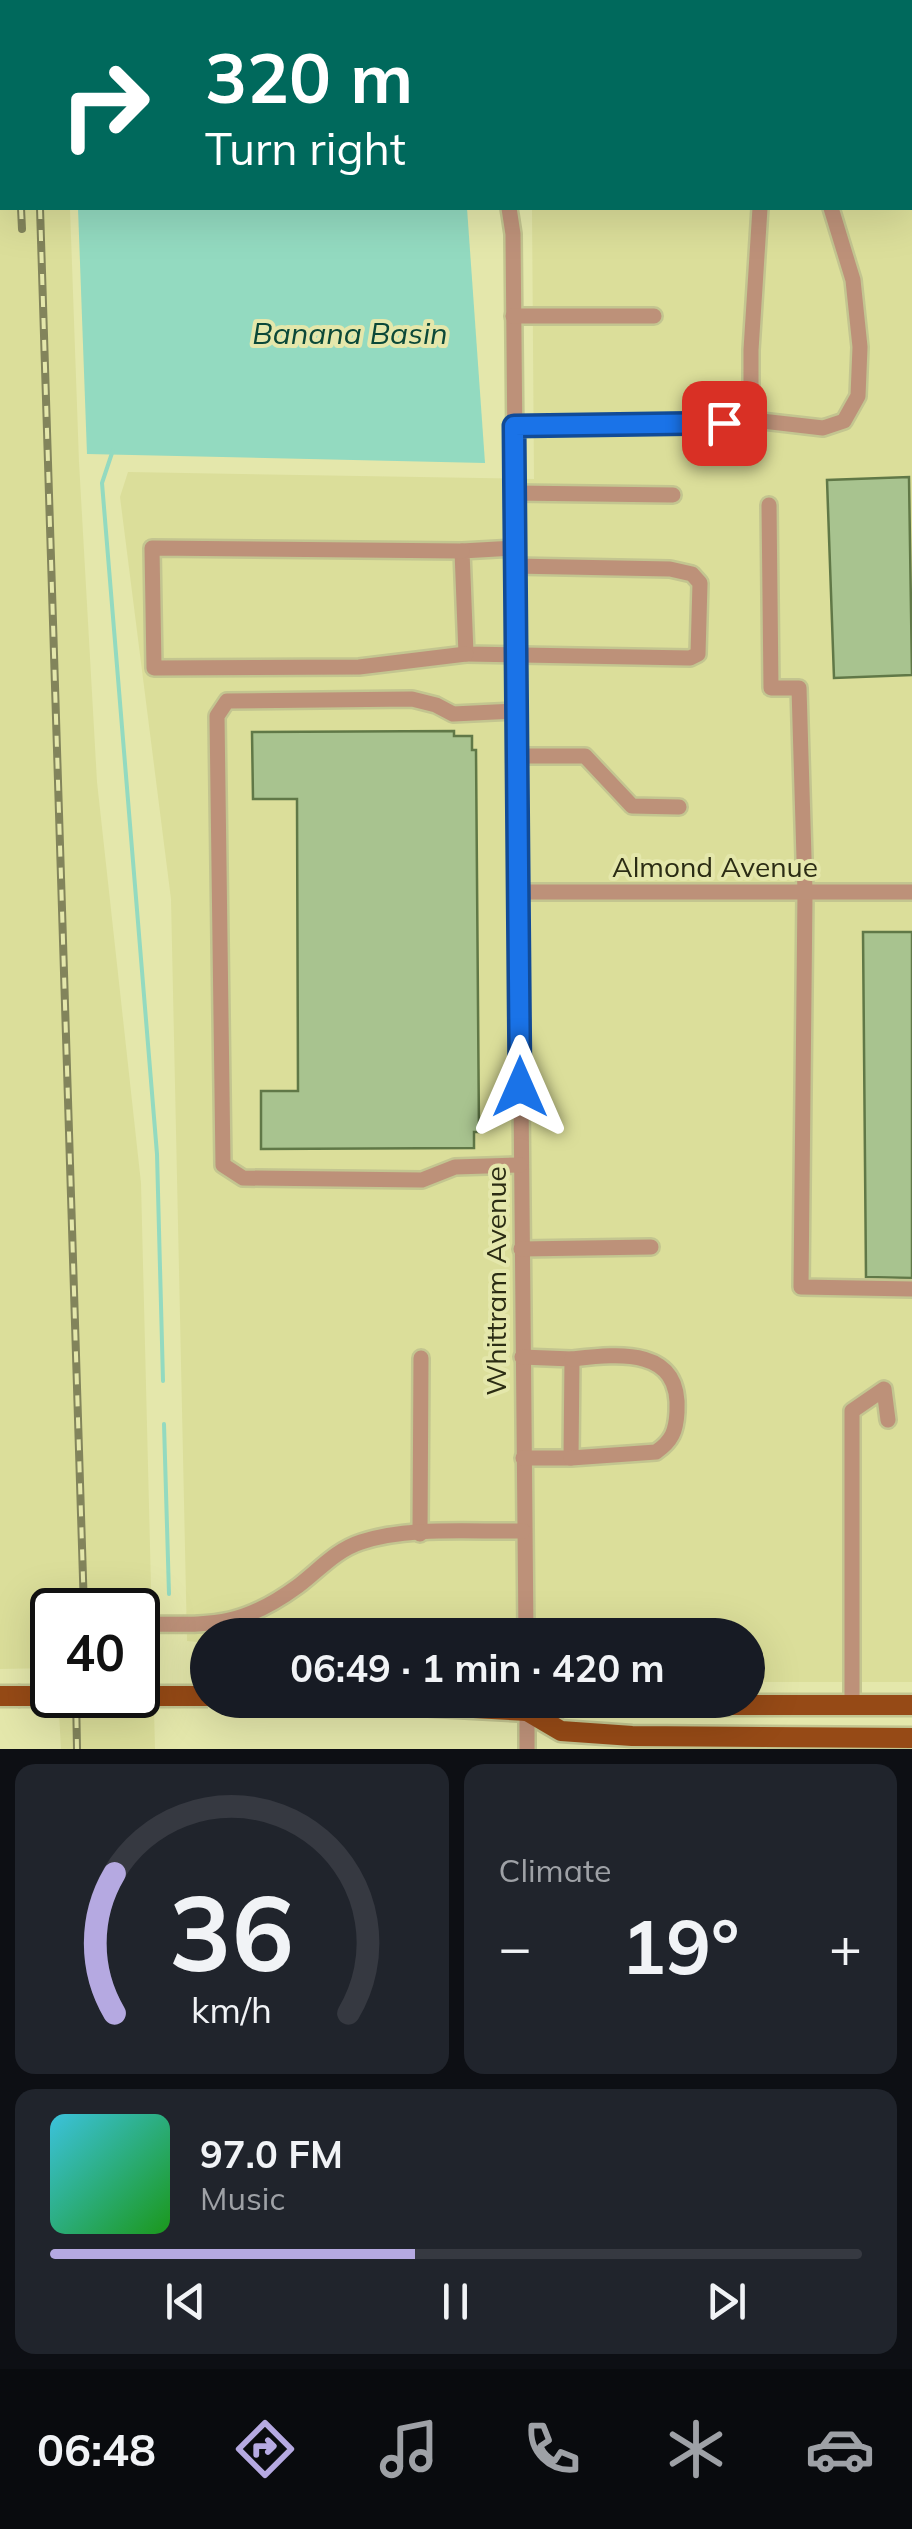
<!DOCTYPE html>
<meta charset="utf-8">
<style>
body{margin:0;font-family:Mulish,sans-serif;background:#20242c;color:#f1f3f6;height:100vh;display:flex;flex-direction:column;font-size:38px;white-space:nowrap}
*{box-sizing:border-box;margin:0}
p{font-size:32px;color:#9ea1a6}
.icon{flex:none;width:55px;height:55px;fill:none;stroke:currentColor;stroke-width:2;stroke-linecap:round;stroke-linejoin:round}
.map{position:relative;height:1749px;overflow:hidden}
.panel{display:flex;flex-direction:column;gap:15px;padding:15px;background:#0d0f14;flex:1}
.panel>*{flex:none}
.top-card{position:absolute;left:0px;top:0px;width:912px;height:210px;box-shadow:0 10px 40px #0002;background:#00695c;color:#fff;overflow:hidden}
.speed{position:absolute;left:30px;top:1588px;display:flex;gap:20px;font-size:50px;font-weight:700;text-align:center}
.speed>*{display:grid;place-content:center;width:130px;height:130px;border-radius:50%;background:#171b24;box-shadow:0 10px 40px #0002;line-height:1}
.speed .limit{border:5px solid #111;border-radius:15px;background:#fff;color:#111}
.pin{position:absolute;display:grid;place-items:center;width:85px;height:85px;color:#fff;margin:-42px;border-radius:20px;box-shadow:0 5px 15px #0006}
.me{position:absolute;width:110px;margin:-55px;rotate:0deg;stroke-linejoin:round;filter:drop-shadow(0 0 8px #0008)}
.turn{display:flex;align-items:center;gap:35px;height:210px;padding:0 40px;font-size:45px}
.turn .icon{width:130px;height:130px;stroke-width:2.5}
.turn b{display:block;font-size:70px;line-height:85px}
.big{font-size:75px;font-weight:700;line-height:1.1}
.panel .widget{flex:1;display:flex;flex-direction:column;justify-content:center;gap:15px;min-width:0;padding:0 35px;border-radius:20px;background:#20242c}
.panel .dial{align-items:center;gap:0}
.dial svg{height:260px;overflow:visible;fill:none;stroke:#363941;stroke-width:7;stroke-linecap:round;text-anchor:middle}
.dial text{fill:#f1f3f6;stroke:none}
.song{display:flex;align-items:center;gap:30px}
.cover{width:120px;height:120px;border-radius:15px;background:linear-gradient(135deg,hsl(190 70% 55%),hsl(120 70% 35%))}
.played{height:10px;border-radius:5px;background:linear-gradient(90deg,#b5a9e1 45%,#363941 45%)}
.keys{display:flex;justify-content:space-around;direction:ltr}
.heat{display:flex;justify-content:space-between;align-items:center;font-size:55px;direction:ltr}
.panel .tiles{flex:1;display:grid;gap:15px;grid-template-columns:1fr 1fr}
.widget:last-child{grid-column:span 2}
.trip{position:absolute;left:190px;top:1618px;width:575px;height:100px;border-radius:50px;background:#171b24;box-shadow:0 10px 40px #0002;font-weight:700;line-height:100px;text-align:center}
.tabs{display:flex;height:160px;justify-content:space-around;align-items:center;background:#090b0e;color:#9ea1a6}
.tabs .icon{width:70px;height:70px}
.tabs .selected{color:#b5a9e1}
.tabs b{font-size:45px;color:#f1f3f6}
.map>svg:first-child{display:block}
.built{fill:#dbde9a}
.water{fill:#93dac0}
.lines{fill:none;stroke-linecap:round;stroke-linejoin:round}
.stream{stroke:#93dac0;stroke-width:4}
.building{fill:#a8c38f;stroke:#607847;stroke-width:2.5}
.minor-casing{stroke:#c3c590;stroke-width:20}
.major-casing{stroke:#c3c590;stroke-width:25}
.minor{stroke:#bd9179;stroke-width:15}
.major{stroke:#964a16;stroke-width:20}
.rail-casing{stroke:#82845b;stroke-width:8}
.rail{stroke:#e4e7ab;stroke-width:4;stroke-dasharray:11;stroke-linecap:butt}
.major-bridge-casing{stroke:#c3c590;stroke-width:25;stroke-linecap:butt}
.major-bridge{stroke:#964a16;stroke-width:20}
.route-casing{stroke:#114b97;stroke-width:25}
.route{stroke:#1a73e8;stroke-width:18}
.labels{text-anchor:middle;stroke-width:8;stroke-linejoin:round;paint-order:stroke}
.street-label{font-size:28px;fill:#2b2c14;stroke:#e4e7ab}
.water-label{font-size:30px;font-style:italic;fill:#0b4838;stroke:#e4e7ab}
</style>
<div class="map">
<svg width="912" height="1749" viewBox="0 0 912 1749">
<rect width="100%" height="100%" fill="#e4e7ab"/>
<!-- built -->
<g class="built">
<path d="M 0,0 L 91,0 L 2,2 L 2,208 L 70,208 L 79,462 L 97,782 L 141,1183 L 155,1749 L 61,1749 L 58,1695 L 138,1695 L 138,1610 L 52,1610 L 52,1668 L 0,1669 Z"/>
<path d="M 497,0 L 912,0 L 912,1682 L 748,1682 L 748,1635 L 208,1635 L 207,1643 L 187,1641 L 171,899 L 120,497 L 128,472 L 534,479 L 532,208 L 910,208 L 910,2 Z"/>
</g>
<!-- water -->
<g class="water">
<path d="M 98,0 L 409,0 L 410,2 L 97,2 Z"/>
<path d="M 78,208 L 467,208 L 485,463 L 87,454 Z"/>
</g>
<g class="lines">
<!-- stream -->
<g class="stream">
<path d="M 113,450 L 102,483 L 157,1154 L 163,1381"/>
<path d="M 164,1424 L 169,1594"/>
</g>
</g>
<!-- building -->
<g class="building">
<path d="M 909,477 L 912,675 L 834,678 L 827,480 Z"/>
<path d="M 454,731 L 454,736 L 472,736 L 472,750 L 476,750 L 479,1132 L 474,1132 L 474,1148 L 261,1149 L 261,1091 L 298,1091 L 297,799 L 253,799 L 252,732 Z"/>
<path d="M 863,932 L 912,932 L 912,1278 L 866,1277 Z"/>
</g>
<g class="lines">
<defs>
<g id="minor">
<path d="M 454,0 L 455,2"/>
<path d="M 807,0 L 807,2"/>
<path d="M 861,0 L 861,2"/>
<path d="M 910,8 L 912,8"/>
<path d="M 910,67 L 912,67"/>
<path d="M 509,208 L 513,234 L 526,1635"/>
<path d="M 513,316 L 654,316"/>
<path d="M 745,419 L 823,428 L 844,421 L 858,396 L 860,347 L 853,280 L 831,208"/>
<path d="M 514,426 L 723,423 L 745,419 L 751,405 L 751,350 L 760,208"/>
<path d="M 514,493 L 673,495"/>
<path d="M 769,505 L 771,688 L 799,688 L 805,892 L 801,1287 L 912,1289"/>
<path d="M 514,548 L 462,551 L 466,654 L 690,658 L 698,654 L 700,583 L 692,574 L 670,569 L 514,566"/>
<path d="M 462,551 L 152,548 L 154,668 L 359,667 L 466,654"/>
<path d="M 517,711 L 453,714 L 436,705 L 412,699 L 227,701 L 217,716 L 223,1165 L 243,1178 L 422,1180 L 455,1167 L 520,1165"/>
<path d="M 517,756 L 585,756 L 632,806 L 679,807"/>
<path d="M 518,892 L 912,892"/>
<path d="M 521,1249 L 651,1247"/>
<path d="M 522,1357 L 572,1359 L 571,1458 L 523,1458"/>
<path d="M 571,1458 L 656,1452 C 672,1441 676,1431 677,1412 C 681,1346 618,1354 572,1359"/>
<path d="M 420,1534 L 421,1358"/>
<path d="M 138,1624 C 209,1624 238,1630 298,1586 C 319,1570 336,1550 361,1542 C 408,1526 473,1532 523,1531"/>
<path d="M 527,1700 L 527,1749"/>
<path d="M 852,1705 L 852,1411 L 884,1389 L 888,1420"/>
</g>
<g id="major">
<path d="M 0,1696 L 18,1696"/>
<path d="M 327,1700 L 527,1711 L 556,1700"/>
<path d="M 578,1700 L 682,1705 L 912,1705"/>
<path d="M 527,1711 L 561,1731 L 632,1736 L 912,1738"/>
</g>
</defs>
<!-- minor casing -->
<use href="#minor" class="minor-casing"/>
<!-- major casing -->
<use href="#major" class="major-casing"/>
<!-- minor -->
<use href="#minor" class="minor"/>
<!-- major -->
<use href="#major" class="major"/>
<defs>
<g id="rail">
<path d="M 22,0 L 22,2"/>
<path d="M 43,2 L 43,0"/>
<path d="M 0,42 L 2,56"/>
<path d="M 21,208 L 22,229"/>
<path d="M 40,208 L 84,1610"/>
<path d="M 76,1695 L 77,1749"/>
</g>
</defs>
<!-- rail casing -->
<use href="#rail" class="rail-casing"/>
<!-- rail -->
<use href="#rail" class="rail"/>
<defs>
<path id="major-bridge" d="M 18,1696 L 208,1696"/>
</defs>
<!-- major-bridge casing -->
<use href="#major-bridge" class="major-bridge-casing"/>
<!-- major-bridge -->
<use href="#major-bridge" class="major-bridge"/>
</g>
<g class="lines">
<defs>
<path id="route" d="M 520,1087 L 514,426 L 724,423"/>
</defs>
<!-- route casing -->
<use href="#route" class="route-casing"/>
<!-- route -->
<use href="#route" class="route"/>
</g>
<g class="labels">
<!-- street labels -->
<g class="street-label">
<text x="715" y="877">Almond Avenue</text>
<text transform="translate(496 1281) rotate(-90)" y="10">Whittram Avenue</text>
</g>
<!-- water labels -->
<g class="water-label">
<text x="350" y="344">Banana Basin</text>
</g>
</g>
</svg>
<div class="speed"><div class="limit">40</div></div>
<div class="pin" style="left:724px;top:423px;background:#d93025"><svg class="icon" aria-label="arrive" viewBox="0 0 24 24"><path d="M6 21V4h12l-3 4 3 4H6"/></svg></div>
<svg class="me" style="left:520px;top:1087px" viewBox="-20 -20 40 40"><path d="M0-17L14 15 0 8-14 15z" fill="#1a73e8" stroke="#fff" stroke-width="4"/></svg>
<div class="trip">06:49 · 1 min · 420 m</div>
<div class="top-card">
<div class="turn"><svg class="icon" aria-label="right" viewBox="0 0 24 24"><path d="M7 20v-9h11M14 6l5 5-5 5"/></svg><div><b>320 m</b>Turn right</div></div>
</div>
</div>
<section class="panel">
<div class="tiles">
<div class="widget dial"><svg viewBox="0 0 100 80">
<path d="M14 69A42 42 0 1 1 86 69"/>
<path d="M14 69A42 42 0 0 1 14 26" stroke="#b5a9e1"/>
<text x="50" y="56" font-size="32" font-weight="700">36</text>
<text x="50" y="72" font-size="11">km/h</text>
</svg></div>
<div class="widget"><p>Climate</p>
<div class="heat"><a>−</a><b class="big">19°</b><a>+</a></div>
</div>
<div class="widget">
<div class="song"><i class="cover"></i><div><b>97.0 FM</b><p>Music</p></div></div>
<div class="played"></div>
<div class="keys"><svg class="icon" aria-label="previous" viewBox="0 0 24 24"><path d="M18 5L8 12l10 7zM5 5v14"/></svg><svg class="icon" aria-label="pause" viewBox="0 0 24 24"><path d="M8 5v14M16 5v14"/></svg><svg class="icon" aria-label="next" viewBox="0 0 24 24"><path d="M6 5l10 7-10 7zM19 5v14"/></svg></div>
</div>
</div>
</section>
<nav class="tabs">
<b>06:48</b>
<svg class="icon selected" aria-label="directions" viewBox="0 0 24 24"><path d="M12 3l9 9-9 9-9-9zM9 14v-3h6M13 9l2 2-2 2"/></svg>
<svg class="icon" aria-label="music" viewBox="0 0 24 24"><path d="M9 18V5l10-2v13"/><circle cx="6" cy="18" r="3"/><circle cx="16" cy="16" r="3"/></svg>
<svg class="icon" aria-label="phone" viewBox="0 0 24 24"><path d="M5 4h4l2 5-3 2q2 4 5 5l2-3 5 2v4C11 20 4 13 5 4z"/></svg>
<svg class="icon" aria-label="climate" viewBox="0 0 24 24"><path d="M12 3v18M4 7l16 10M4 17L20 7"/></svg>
<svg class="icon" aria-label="car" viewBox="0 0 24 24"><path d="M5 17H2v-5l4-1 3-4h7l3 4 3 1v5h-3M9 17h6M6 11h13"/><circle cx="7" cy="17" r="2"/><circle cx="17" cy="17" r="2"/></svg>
</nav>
